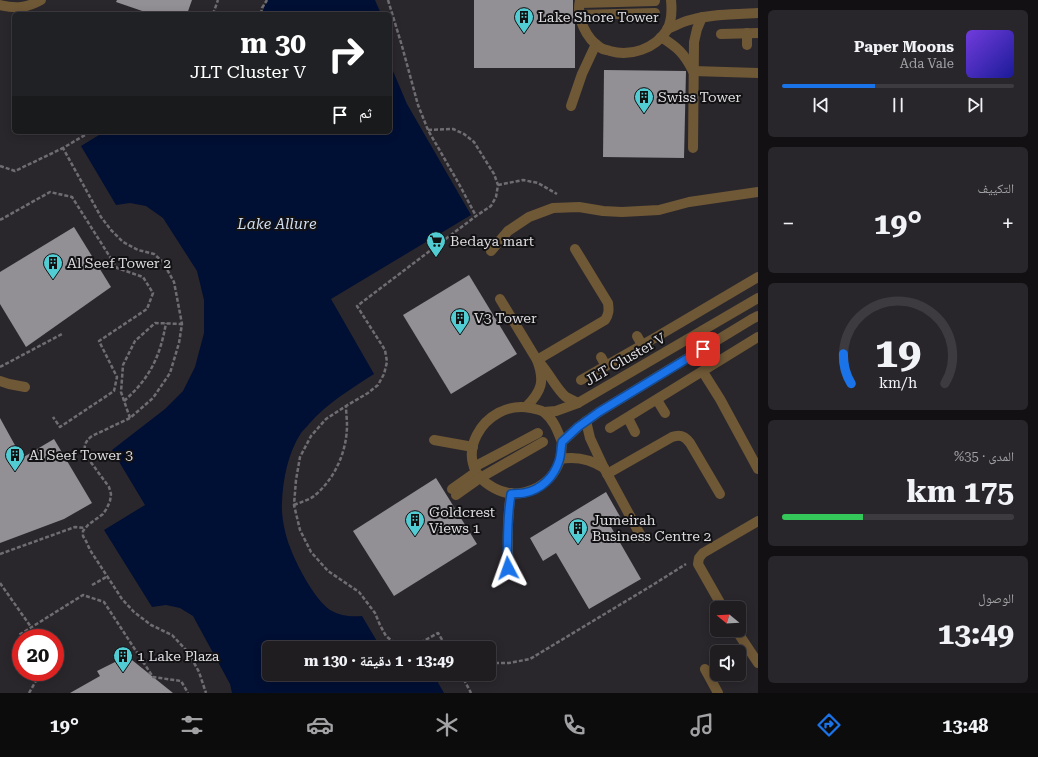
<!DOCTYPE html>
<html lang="ar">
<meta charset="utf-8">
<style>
body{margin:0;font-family:"Roboto Serif","Noto Naskh Arabic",serif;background:#28262a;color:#f1f3f6;direction:rtl;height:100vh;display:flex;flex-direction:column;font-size:15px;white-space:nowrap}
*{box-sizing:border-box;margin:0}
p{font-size:13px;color:#a2a2a5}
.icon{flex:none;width:22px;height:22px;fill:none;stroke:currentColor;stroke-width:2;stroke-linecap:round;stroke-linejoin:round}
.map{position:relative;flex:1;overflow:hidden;direction:ltr}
.panel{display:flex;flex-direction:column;gap:10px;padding:10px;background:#121012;width:280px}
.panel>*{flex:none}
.hud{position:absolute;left:12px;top:12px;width:380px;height:122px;border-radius:6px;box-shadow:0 2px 10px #0003,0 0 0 1px #3d3b3f;direction:rtl;background:#202124;color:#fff;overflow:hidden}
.needle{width:26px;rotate:288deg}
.controls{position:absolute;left:710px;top:601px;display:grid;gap:8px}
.controls a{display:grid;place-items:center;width:36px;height:36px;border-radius:6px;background:#201d21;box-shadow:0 2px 10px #0003,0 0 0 1px #3d3b3f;font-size:20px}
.speed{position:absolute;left:12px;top:629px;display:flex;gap:8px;font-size:20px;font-weight:700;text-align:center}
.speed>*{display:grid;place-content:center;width:52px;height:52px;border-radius:50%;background:#201d21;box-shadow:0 2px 10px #0003,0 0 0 1px #3d3b3f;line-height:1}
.speed .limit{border:6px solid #d22;background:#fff;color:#111}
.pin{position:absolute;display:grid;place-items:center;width:34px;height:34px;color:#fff;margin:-17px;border-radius:8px;box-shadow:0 2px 6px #0006}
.me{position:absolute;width:44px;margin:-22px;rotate:356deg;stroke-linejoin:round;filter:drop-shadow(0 0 3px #0008)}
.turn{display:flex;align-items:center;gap:14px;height:84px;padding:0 20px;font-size:18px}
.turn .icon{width:52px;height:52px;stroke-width:2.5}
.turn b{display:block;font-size:28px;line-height:34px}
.then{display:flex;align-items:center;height:38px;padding:0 20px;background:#0003;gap:8px;font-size:15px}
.big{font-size:30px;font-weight:700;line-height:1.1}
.panel .card{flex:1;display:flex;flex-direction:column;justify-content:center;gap:6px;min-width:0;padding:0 14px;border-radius:6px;background:#28262a}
.panel .dial{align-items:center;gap:0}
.dial svg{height:104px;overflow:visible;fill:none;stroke:#3d3b3f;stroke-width:7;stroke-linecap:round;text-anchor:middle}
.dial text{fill:#f1f3f6;stroke:none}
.song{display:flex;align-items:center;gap:12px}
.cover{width:48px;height:48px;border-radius:6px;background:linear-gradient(135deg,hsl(260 70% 55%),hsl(240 70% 35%))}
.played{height:4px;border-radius:2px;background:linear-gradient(90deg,#1a73e8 40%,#3d3b3f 40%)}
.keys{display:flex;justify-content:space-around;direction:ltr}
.heat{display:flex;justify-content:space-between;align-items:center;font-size:22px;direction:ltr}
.charge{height:6px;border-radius:3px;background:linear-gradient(90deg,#34c759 35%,#3d3b3f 0)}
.trip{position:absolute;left:262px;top:641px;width:234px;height:40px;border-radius:6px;background:#201d21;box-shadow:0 2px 10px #0003,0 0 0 1px #3d3b3f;font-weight:700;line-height:40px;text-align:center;direction:rtl}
.tab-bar{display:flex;height:64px;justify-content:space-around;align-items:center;background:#0d0c0d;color:#a2a2a5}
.tab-bar .icon{width:28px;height:28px}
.tab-bar .active{color:#1a73e8}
.tab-bar b{font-size:18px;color:#f1f3f6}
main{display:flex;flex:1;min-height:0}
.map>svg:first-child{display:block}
.water{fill:#000f34}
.building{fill:#928f95}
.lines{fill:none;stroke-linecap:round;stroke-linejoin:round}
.path{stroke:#706d72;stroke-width:2.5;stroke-dasharray:4 2;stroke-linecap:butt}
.minor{stroke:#6f5836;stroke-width:10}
.route-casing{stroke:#114b97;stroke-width:10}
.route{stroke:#1a73e8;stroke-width:7}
.labels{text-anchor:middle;stroke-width:4;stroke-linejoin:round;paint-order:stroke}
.poi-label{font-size:14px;fill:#dddbdf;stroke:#121113;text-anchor:start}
.street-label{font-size:14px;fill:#dddbdf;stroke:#121113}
.water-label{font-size:15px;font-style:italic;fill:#cedcf0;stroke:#121113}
</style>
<main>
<section class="panel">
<div class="card">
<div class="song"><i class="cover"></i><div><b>Paper Moons</b><p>Ada Vale</p></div></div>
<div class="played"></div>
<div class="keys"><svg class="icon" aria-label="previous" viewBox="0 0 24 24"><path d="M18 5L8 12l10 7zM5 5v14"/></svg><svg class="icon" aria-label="pause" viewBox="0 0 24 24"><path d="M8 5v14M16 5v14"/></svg><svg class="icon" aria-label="next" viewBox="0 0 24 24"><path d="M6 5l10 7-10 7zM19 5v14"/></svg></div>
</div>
<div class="card"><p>التكييف</p>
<div class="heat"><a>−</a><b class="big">19°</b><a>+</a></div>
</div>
<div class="card dial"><svg viewBox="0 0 100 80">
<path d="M14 69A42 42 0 1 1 86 69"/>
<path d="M14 69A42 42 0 0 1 8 46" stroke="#1a73e8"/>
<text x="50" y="56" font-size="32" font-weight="700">19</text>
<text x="50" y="72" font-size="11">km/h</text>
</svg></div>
<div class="card"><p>المدى · 35%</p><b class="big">175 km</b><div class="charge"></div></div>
<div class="card"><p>الوصول</p><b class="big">13:49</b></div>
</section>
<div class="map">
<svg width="758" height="693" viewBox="0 0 758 693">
<rect width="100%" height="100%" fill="#2a272c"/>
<!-- water -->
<g class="water">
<path d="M 268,0 L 375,0 L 381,14 L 262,14 L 265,5 Z"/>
<path d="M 390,64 L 407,104 L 471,215 L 331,299 L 374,374 C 351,389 327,403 309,424 C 307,427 303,430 301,433 C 288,453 283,479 282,502 C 281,515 285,535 290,547 C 296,564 315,600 330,610 C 340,616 351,617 362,616 L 381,648 L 269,648 L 269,674 L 433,674 L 444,693 L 232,693 L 230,684 L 193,616 L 180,608 L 166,605 L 152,607 L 104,530 L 145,505 L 112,450 L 165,409 L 183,391 L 195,367 L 204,333 L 204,300 L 197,271 L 163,218 L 146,206 L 130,203 L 116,205 L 81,146 L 104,132 L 390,132 Z"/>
</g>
<!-- building -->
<g class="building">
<path d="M 117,0 L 192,0 L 187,14 L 151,14 L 116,2 Z"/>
<path d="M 474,0 L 573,0 L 573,15 L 575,23 L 575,68 L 474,68 Z"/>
<path d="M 604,70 L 686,71 L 684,158 L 603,157 Z"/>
<path d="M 74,227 L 111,287 L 26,347 L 0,304 L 0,272 Z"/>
<path d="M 469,275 L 517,354 L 451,394 L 403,315 Z"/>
<path d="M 0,418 L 22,458 L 54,439 L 92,503 L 64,519 L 0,543 Z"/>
<path d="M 436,478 L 477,544 L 394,596 L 353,531 Z"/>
<path d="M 606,492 L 622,520 L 611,527 L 641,579 L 589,609 L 556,553 L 543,561 L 530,538 Z"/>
<path d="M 127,656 L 173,693 L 70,693 L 100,676 L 97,671 Z"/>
</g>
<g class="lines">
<!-- path -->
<g class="path">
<path d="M 388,0 L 402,46 L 418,105 L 428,130 L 459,184 L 476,216"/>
<path d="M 213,14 L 218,0"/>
<path d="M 261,14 L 262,8 L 267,0"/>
<path d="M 428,130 L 453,129 L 464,134 L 474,142 L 494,174 L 498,185 L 496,197 L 491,206 L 476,216 L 357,306 L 385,350 L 387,362 L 384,374 L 378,385 L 368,393 L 346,406 L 326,419 L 311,436 L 300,457 L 296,480 L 294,505 L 300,530 L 311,552 L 328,571 L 359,592 L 375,613 L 380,625 L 386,636 L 392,641 L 401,645 L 418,644 L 438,633 L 447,648"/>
<path d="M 90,132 L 63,148 L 101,217 L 111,230 L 123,242 L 138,250 L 154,254 L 163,262 L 174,282 L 182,324 L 179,343 L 170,373 L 153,398 L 130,418 L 92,436 C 84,442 83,448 87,457 L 109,487 L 111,494 L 110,501 L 107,508 L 103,514 L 88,525 L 83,531 L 83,536 L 86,541 L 90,550 L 122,599 L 134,612 L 151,625 L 172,635 L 188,652 L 199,672 L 206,693"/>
<path d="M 0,166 L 15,171 L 63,148"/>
<path d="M 498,185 L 523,180 L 538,183 L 557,194"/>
<path d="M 0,220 L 50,192 L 72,197 L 117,268 L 143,277 L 153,293 L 147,309 L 99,341 L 117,377 L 114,391 L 60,427 L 53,417"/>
<path d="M 0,367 L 62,334"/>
<path d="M 124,401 C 150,378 160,357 166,323"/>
<path d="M 130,418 L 121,392 L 123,365 L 135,341 L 155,323 L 182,324"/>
<path d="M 294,505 C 301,502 309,500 314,496 C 335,479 347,451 347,425 C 347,419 346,412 346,406"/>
<path d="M 0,554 L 75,527 L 85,528"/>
<path d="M 0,583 L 31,627"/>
<path d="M 92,585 L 108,576"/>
<path d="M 21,640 L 19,635 L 83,595 L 104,602 L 153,677 L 181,681 L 188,693"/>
<path d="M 489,663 L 509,663 L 530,659 L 651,586 L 686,564"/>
<path d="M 461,674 L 471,693"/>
<path d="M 29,693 L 37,679 L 34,672"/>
</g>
<!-- minor -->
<g class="minor">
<path d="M 580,0 C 576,17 586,39 601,48 C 604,50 607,50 610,51 C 630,57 655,49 667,30 C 672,21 672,10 671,0"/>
<path d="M 580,3 L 655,1"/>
<path d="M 0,5 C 16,9 27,8 41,0"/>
<path d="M 579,15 L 655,13"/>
<path d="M 667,29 C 675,26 682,22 690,20 C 712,14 736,14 758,13"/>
<path d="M 721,34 L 758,33"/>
<path d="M 661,37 C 677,47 684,53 693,71"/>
<path d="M 747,45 L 747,33"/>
<path d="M 693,71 L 758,73"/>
<path d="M 571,106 L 582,74 L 596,44"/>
<path d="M 693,148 L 694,42 L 697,29 L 702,17"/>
<path d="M 491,251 L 508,231 L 529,217 L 553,208 L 579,207 L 603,211 L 622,212 L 659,210 L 689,202 L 758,192"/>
<path d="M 500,299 L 537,360 C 545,381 542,391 526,407"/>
<path d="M 637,336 L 642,345"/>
<path d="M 601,357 L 606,366"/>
<path d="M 537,360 L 605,320 C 609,314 609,310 608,303 L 575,249"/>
<path d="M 540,363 C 549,373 557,390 566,397 C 570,399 574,401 578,403"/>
<path d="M 703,372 L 720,399 L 758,469"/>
<path d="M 581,380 L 658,336 L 758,277"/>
<path d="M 0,381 L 9,384 L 25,387"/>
<path d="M 657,400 L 665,413"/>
<path d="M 544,412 L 556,411 L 578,403 L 758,298"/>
<path d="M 628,418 L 635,432"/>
<path d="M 586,421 L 590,438 L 604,468 L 642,538"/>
<path d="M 610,428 L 758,337"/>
<path d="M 434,440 L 473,447"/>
<path d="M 562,442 C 558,432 554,420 545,413 C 542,410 535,409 531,408 C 484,398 446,463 494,488 C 520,502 551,487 560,460 C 562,454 561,448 562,442 L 578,427 L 599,412 L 752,319 L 758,316"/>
<path d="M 560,459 C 576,456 590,459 604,468"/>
<path d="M 474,467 L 538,433"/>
<path d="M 607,474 L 672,437 C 680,434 685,436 690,443 L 720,494"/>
<path d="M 452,489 L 476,472"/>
<path d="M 456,495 L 480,478 L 543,442"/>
<path d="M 509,568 C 507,543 507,519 511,493"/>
<path d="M 723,608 L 698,564 L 699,558 L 703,553 L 758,521"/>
<path d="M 736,630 L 758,663"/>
<path d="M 705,669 L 718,693"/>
</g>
</g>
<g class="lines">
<defs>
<path id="route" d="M 508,568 C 507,543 507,519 511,494 C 515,493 520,494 524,493 C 541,490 554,477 559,461 C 561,455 561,448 562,442 L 578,427 L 599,412 L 703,349"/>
</defs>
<!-- route casing -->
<use href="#route" class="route-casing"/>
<!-- route -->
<use href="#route" class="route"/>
</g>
<!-- icons -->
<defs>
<symbol id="building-pin" viewBox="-11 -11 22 30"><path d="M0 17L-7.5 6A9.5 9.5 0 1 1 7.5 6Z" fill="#51ccd2" stroke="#121113"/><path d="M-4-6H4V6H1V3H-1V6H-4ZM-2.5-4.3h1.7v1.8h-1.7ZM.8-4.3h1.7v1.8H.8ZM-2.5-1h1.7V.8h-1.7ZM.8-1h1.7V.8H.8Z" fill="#111"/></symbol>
<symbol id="supermarket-pin" viewBox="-11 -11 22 30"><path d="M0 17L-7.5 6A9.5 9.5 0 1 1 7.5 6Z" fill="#51ccd2" stroke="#121113"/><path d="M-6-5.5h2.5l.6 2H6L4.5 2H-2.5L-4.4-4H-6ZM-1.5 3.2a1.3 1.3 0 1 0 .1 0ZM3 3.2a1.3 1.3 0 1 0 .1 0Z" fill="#111"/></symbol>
</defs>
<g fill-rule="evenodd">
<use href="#building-pin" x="513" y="6" width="22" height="30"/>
<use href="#building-pin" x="633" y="86" width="22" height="30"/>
<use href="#supermarket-pin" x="425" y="230" width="22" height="30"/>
<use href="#building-pin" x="42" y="252" width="22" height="30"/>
<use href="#building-pin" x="449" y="307" width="22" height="30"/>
<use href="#building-pin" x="4" y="444" width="22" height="30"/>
<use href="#building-pin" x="404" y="509" width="22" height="30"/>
<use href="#building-pin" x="567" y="517" width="22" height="30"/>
<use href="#building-pin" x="112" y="645" width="22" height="30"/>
</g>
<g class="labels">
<!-- poi labels -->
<g class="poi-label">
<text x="538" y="22">Lake Shore Tower</text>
<text x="658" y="102">Swiss Tower</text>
<text x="450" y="246">Bedaya mart</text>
<text x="67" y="268">Al Seef Tower 2</text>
<text x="474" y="323">V3 Tower</text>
<text x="29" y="460">Al Seef Tower 3</text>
<text x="429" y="517">Goldcrest<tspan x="429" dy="16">Views 1</tspan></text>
<text x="592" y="525">Jumeirah<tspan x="592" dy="16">Business Centre 2</tspan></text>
<text x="137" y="661">1 Lake Plaza</text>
</g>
<!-- street labels -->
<g class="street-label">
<text transform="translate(625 359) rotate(-30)" y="5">JLT Cluster V</text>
</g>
<!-- water labels -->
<g class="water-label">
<text x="277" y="229">Lake Allure</text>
</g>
</g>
</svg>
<div class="controls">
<a><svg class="needle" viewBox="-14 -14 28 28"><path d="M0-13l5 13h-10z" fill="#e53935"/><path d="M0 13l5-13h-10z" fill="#a2a2a5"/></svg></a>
<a><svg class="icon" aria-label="sound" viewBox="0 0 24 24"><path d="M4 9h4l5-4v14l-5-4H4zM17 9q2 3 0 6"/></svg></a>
</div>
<div class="speed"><div class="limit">20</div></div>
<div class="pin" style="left:703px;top:349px;background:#d93025"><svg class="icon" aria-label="arrive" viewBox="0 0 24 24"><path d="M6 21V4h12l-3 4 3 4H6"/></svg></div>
<svg class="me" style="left:508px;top:568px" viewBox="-20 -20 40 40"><path d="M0-17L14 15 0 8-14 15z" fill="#1a73e8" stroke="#fff" stroke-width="4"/></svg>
<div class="trip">13:49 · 1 دقيقة · 130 m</div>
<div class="hud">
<div class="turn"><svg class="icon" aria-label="right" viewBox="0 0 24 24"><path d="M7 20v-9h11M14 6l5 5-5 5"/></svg><div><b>30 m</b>JLT Cluster V</div></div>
<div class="then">ثم<svg class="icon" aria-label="arrive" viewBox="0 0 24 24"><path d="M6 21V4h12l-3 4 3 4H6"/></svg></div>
</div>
</div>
</main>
<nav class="tab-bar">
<b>13:48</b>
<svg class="icon active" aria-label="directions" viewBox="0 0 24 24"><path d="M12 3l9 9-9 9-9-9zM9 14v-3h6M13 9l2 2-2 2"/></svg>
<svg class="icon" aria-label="music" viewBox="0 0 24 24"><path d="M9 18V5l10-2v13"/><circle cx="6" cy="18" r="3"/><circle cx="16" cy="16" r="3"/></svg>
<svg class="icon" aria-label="phone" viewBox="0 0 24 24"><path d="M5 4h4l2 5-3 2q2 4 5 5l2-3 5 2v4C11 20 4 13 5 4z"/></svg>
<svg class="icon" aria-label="climate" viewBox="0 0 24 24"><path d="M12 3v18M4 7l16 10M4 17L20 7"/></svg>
<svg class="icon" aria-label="car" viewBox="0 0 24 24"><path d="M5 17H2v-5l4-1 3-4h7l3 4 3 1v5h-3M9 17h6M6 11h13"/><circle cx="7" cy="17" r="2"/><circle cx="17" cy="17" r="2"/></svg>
<svg class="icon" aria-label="filters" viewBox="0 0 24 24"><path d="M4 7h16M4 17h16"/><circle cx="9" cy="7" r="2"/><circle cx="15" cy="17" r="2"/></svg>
<b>19°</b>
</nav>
